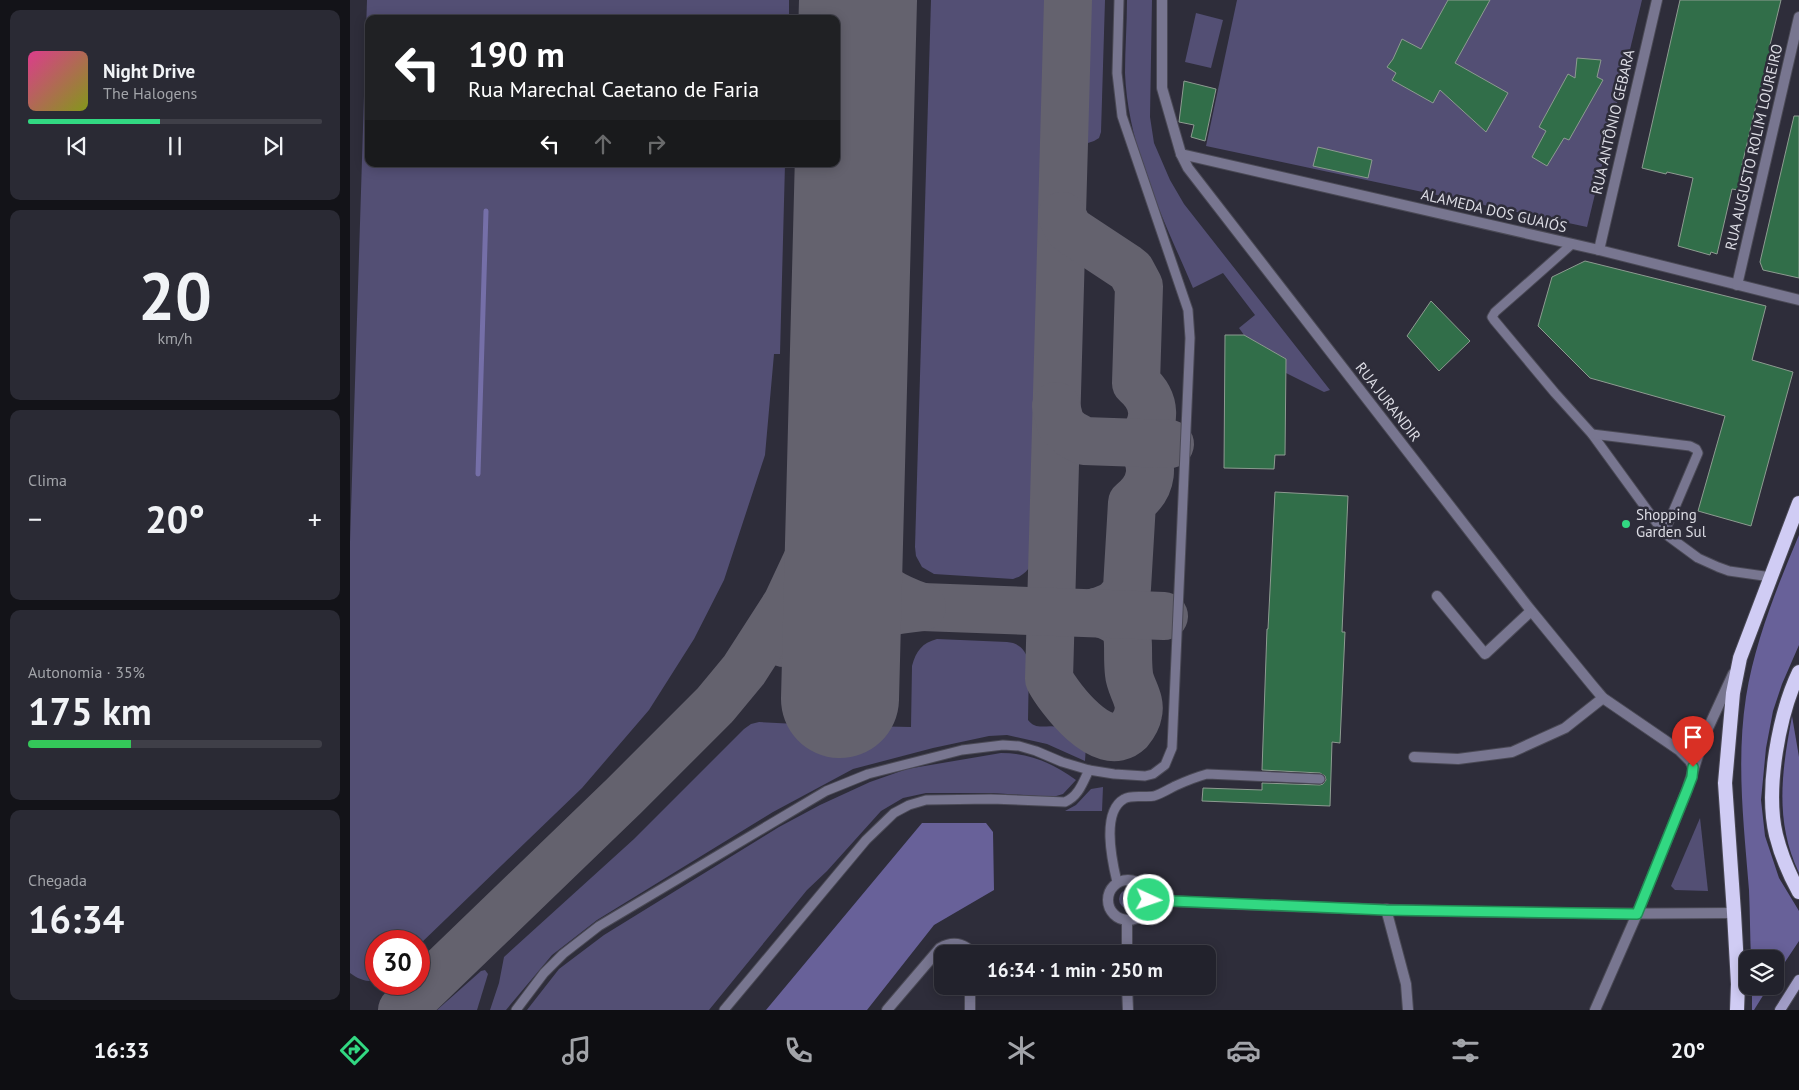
<!DOCTYPE html>
<html lang="pt">
<meta charset="utf-8">
<style>
body{margin:0;font-family:"PT Sans",sans-serif;background:#2a2a34;color:#f1f3f6;height:100vh;display:flex;flex-direction:column;font-size:19px;white-space:nowrap}
*{box-sizing:border-box;margin:0}
p{font-size:16px;color:#a2a4a9}
.icon{flex:none;width:28px;height:28px;fill:none;stroke:currentColor;stroke-width:2;stroke-linecap:round;stroke-linejoin:round}
.map{position:relative;flex:1;overflow:hidden}
.side{display:flex;flex-direction:column;gap:10px;padding:10px;background:#131318;width:350px}
.side>*{flex:none}
.hud{position:absolute;left:15px;top:15px;width:475px;height:152px;border-radius:10px;box-shadow:0 2px 12px #0003,0 0 0 1px #3f3f48;background:#202124;color:#fff;overflow:hidden}
.tools{position:absolute;left:1389px;top:950px;display:grid;gap:10px}
.tools a{display:grid;place-items:center;width:45px;height:45px;border-radius:10px;background:#22222c;box-shadow:0 2px 12px #0003,0 0 0 1px #3f3f48;font-size:25px}
.speed{position:absolute;left:15px;top:930px;display:flex;gap:10px;font-size:25px;font-weight:700;text-align:center}
.speed>*{display:grid;place-content:center;width:65px;height:65px;border-radius:50%;background:#22222c;box-shadow:0 2px 12px #0003,0 0 0 1px #3f3f48;line-height:1}
.speed .limit{border:8px solid #d22;background:#fff;color:#111}
.pin{position:absolute;display:grid;place-items:center;width:42px;height:42px;color:#fff;margin:-51px -21px;border-radius:50% 50% 50% 0;rotate:-45deg;box-shadow:0 0 5px #0007}
.pin .icon{rotate:45deg}
.me{position:absolute;width:55px;margin:-28px;rotate:93deg;stroke-linejoin:round;filter:drop-shadow(0 0 4px #0008)}
.turn{display:flex;align-items:center;gap:18px;height:105px;padding:0 20px;font-size:22px}
.turn .icon{width:65px;height:65px;stroke-width:2.5}
.turn b{display:block;font-size:35px;line-height:42px}
.lanes{display:flex;align-items:center;height:48px;padding:0 20px;background:#0003;justify-content:center;gap:25px;direction:ltr}
.lanes .off{opacity:.35}
.big{font-size:38px;font-weight:600;line-height:1.1}
.side .widget{flex:1;display:flex;flex-direction:column;justify-content:center;gap:8px;min-width:0;padding:0 18px;border-radius:10px;background:#2a2a34}
.side .dial{align-items:center;gap:0}
.dial b{font-size:65px;line-height:1}
.song{display:flex;align-items:center;gap:15px}
.cover{width:60px;height:60px;border-radius:8px;background:linear-gradient(135deg,hsl(330 70% 55%),hsl(70 70% 35%))}
.played{height:5px;border-radius:2px;background:linear-gradient(90deg,#32d882 45%,#3f3f48 45%)}
.keys{display:flex;justify-content:space-around;direction:ltr}
.heat{display:flex;justify-content:space-between;align-items:center;font-size:28px;direction:ltr}
.charge{height:8px;border-radius:4px;background:linear-gradient(90deg,#34c759 35%,#3f3f48 0)}
.trip{position:absolute;left:584px;top:945px;width:282px;height:50px;border-radius:10px;background:#22222c;box-shadow:0 2px 12px #0003,0 0 0 1px #3f3f48;font-weight:600;line-height:50px;text-align:center}
.dock{display:flex;height:80px;justify-content:space-around;align-items:center;background:#0e0e12;color:#a2a4a9}
.dock .icon{width:35px;height:35px}
.dock .selected{color:#32d882}
.dock b{font-size:22px;color:#f1f3f6}
main{display:flex;flex:1;min-height:0}
.map>svg:first-child{display:block}
.green{fill:#534f74}
.forest{fill:#686199}
.lines{fill:none;stroke-linecap:round;stroke-linejoin:round}
.stream{stroke:#756fa8;stroke-width:5}
.taxiway{stroke:#64626e;stroke-width:48}
.runway{stroke:#64626e;stroke-width:118}
.building{fill:#316e49;stroke:#8d9b91}
.service-casing{stroke:#4a4955;stroke-width:11}
.minor-casing{stroke:#4a4955;stroke-width:12}
.secondary-casing{stroke:#4a4955;stroke-width:12}
.trunk-casing{stroke:#4a4955;stroke-width:16}
.service{stroke:#787690;stroke-width:9}
.minor{stroke:#787690;stroke-width:10}
.secondary{stroke:#a19dc7;stroke-width:10}
.trunk{stroke:#d0ccf4;stroke-width:14}
.route-casing{stroke:#208c54;stroke-width:12}
.route{stroke:#32d882;stroke-width:9}
.poi-dot{fill:#32d882;stroke:#2e2d3a;stroke-width:2}
.labels{text-anchor:middle;stroke-width:5;stroke-linejoin:round;paint-order:stroke}
.street-label{font-size:15px;fill:#dddde5;stroke:#2e2d3a}
.poi-label{font-size:15px;fill:#dddde5;stroke:#2e2d3a;text-anchor:start}
</style>
<main>
<section class="side">
<div class="widget">
<div class="song"><i class="cover"></i><div><b>Night Drive</b><p>The Halogens</p></div></div>
<div class="played"></div>
<div class="keys"><svg class="icon" aria-label="previous" viewBox="0 0 24 24"><path d="M18 5L8 12l10 7zM5 5v14"/></svg><svg class="icon" aria-label="pause" viewBox="0 0 24 24"><path d="M8 5v14M16 5v14"/></svg><svg class="icon" aria-label="next" viewBox="0 0 24 24"><path d="M6 5l10 7-10 7zM19 5v14"/></svg></div>
</div>
<div class="widget dial"><b>20</b><p>km/h</p></div>
<div class="widget"><p>Clima</p>
<div class="heat"><a>−</a><b class="big">20°</b><a>+</a></div>
</div>
<div class="widget"><p>Autonomia · 35%</p><b class="big">175 km</b><div class="charge"></div></div>
<div class="widget"><p>Chegada</p><b class="big">16:34</b></div>
</section>
<div class="map">
<svg width="1449" height="1010" viewBox="0 0 1449 1010">
<rect width="100%" height="100%" fill="#2e2d3a"/>
<!-- green -->
<g class="green">
<path d="M 17,0 L 439,0 L 439,19 L 19,19 L 19,164 L 435,164 L 430,354 L 424,354 L 415,455 L 374,580 L 344,639 L 299,710 L 232,788 L 69,945 L 69,941 L 26,941 L 26,981 C 16,982 8,979 0,973 L 0,542 Z"/>
<path d="M 581,0 L 702,0 L 685,555 C 681,567 676,575 663,579 L 584,574 L 572,567 L 566,556 L 565,547 Z"/>
<path d="M 731,0 L 755,0 L 751,132 L 749,138 L 744,141 L 738,143 L 729,135 L 728,130 Z"/>
<path d="M 777,0 L 802,0 L 800,117 L 804,143 L 820,180 L 834,204 L 980,390 L 974,392 L 936,373 L 936,359 L 894,335 L 889,328 L 905,315 L 873,273 L 843,288 C 814,220 778,149 775,73 C 775,49 777,24 777,0 Z"/>
<path d="M 887,0 L 1292,0 L 1237,227 L 856,146 Z"/>
<path d="M 846,13 L 873,20 L 861,68 L 835,62 Z"/>
<path d="M 587,639 L 657,642 C 670,643 676,651 679,663 L 678,720 C 686,731 697,724 708,727 C 718,730 727,739 736,745 L 735,761 L 697,744 L 657,735 L 639,736 L 583,748 L 503,769 L 423,812 L 247,920 L 202,955 L 156,1010 L 140,1010 L 149,983 L 154,957 L 284,839 L 394,729 L 401,724 L 409,722 L 466,725 L 468,746 L 514,747 L 513,726 L 561,727 L 562,666 C 566,651 572,643 587,639 Z"/>
<path d="M 651,753 C 679,753 703,763 726,780 L 713,794 L 703,797 L 643,793 L 576,793 L 553,798 L 531,811 L 477,871 L 457,890 L 359,1010 L 177,1010 L 209,969 L 254,935 L 429,827 L 470,805 L 520,782 L 557,769 Z"/>
<path d="M 753,787 L 752,811 L 715,811 L 726,805 L 741,789 Z"/>
<path d="M 1350,818 L 1358,891 L 1325,890 L 1321,886 Z"/>
<circle cx="779" cy="899" r="10"/>
<path d="M 135,970 L 138,974 L 127,1010 L 87,1010 L 131,971 Z"/>
</g>
<!-- forest -->
<g class="forest">
<path d="M 1449,535 L 1449,645 L 1432,684 L 1423,711 L 1416,748 L 1411,800 L 1415,836 L 1429,878 L 1449,911 L 1449,941 L 1425,977 L 1425,959 L 1401,959 C 1400,936 1400,913 1399,890 C 1394,826 1386,762 1396,697 C 1405,641 1427,587 1449,535 Z"/>
<path d="M 1442,716 L 1449,757 L 1449,873 C 1424,821 1432,770 1442,716 Z"/>
<path d="M 572,823 L 636,823 L 643,832 L 644,890 L 584,925 L 517,1010 L 416,1010 Z"/>
<path d="M 1402,986 L 1419,986 L 1404,1010 L 1402,1010 Z"/>
</g>
<g class="lines">
<!-- stream -->
<path class="stream" d="M 128,474 L 136,211"/>
<!-- taxiway -->
<g class="taxiway">
<path d="M 718,0 L 699,679 C 709,698 753,756 779,731 C 783,726 787,720 788,714 C 792,700 780,687 779,674 C 775,640 788,624 746,612"/>
<path d="M 712,216 L 719,229 L 723,232 L 776,267 L 781,271 L 789,286 L 786,383 C 807,401 807,423 789,443 C 806,464 803,486 782,503 L 777,588 C 771,603 761,608 746,612"/>
<path d="M 706,406 L 711,425 L 721,434 L 734,441 L 820,444"/>
<path d="M 572,607 L 814,616"/>
<path d="M 492,626 C 521,615 541,610 572,607 C 548,599 522,586 509,563 C 502,548 499,530 495,514"/>
<path d="M 434,643 L 493,580"/>
<path d="M 52,1010 L 274,796 L 365,705 L 394,670 L 437,603 L 466,541 L 488,469 L 500,332"/>
</g>
<!-- runway -->
<path class="runway" d="M 490,699 L 508,0"/>
</g>
<!-- building -->
<g class="building">
<path d="M 1098,0 L 1140,0 L 1105,63 L 1158,93 L 1136,132 L 1090,90 L 1083,103 L 1042,80 L 1046,73 L 1037,67 L 1043,59 L 1052,39 L 1071,49 Z"/>
<path d="M 1330,0 L 1431,0 L 1420,45 L 1427,46 L 1416,95 L 1409,93 L 1392,165 L 1399,166 L 1394,191 L 1382,189 L 1367,254 L 1361,252 L 1360,255 L 1328,246 L 1343,178 L 1317,172 L 1316,174 L 1292,168 Z"/>
<path d="M 1227,58 L 1251,60 L 1247,77 L 1253,80 L 1219,140 L 1214,138 L 1197,166 L 1182,157 L 1196,131 L 1189,127 L 1218,74 L 1225,78 Z"/>
<path d="M 834,81 L 866,89 L 855,141 L 841,137 L 844,125 L 829,122 Z"/>
<path d="M 1444,116 L 1449,116 L 1449,278 L 1413,270 L 1410,262 Z"/>
<path d="M 968,147 L 1022,160 L 1018,178 L 963,166 Z"/>
<path d="M 1235,261 L 1416,306 L 1402,360 L 1443,372 L 1401,526 L 1348,511 L 1375,416 L 1240,378 L 1188,326 L 1202,277 Z"/>
<path d="M 1081,301 L 1120,341 L 1089,371 L 1057,336 Z"/>
<path d="M 875,335 L 894,335 L 936,359 L 935,455 L 925,455 L 924,469 L 874,468 Z"/>
<path d="M 925,492 L 998,496 L 992,632 L 995,632 L 990,743 L 982,742 L 980,806 L 852,801 L 853,788 L 912,790 L 912,783 L 970,785 L 973,784 L 976,780 L 975,776 L 970,773 L 912,770 L 917,629 L 918,629 Z"/>
</g>
<g class="lines">
<defs>
<g id="service">
<path d="M 1222,244 L 1145,312 L 1142,317 L 1144,320 L 1205,393 L 1242,434 L 1314,533 L 1348,558 L 1368,567 L 1379,571 L 1421,577"/>
<path d="M 1242,434 L 1340,446 L 1346,449 L 1348,453 L 1314,533"/>
<path d="M 767,882 C 762,861 751,812 774,799 C 782,794 795,798 804,796 C 811,794 819,789 825,786 C 836,781 846,777 857,774 L 970,779"/>
<path d="M 166,1010 L 194,973 L 213,954 L 249,926 L 476,791 L 518,774 L 612,750 L 653,745 L 669,746 L 686,751 L 712,762 L 739,770 L 764,774 L 795,776 L 803,774 L 815,765 L 822,748 L 840,338 L 838,310 L 772,116 L 767,73 L 769,0"/>
<path d="M 374,1010 L 516,840 L 544,813 L 559,805 L 576,800 L 641,799 L 715,802 C 729,796 733,782 739,770"/>
</g>
<g id="minor">
<path d="M 812,0 L 812,88 L 831,154 L 838,168 L 1179,608 L 1242,685 L 1253,698 L 1329,750 L 1340,761 L 1343,767"/>
<path d="M 831,154 L 1249,250 L 1449,300"/>
<path d="M 1249,250 L 1307,0"/>
<path d="M 1387,285 L 1449,17"/>
<path d="M 1087,596 L 1135,654 L 1181,611"/>
<path d="M 1064,757 L 1108,759 L 1162,752 L 1215,728 L 1253,698"/>
<circle cx="778" cy="900" r="20"/>
<path d="M 799,900 C 994,910 1189,915 1384,913"/>
<path d="M 1036,909 L 1056,984 L 1058,1010"/>
<path d="M 777,954 L 777,920"/>
<path d="M 620,986 L 620,1010"/>
<path d="M 777,986 L 778,1010"/>
<path d="M 537,1010 L 590,948 C 599,943 608,942 617,948 L 619,954"/>
<path d="M 1245,1010 L 1287,914 L 1337,790 L 1354,737 L 1383,674"/>
</g>
<path id="secondary" d="M 1430,1010 L 1449,980"/>
<g id="trunk">
<path d="M 1449,672 C 1429,714 1415,789 1426,835 C 1431,855 1439,874 1449,892"/>
<path d="M 1387,1010 L 1388,984 L 1384,913 L 1375,783 L 1383,693 L 1390,658 L 1449,503"/>
</g>
</defs>
<!-- service casing -->
<use href="#service" class="service-casing"/>
<!-- minor casing -->
<use href="#minor" class="minor-casing"/>
<!-- secondary casing -->
<use href="#secondary" class="secondary-casing"/>
<!-- trunk casing -->
<use href="#trunk" class="trunk-casing"/>
<!-- service -->
<use href="#service" class="service"/>
<!-- minor -->
<use href="#minor" class="minor"/>
<!-- secondary -->
<use href="#secondary" class="secondary"/>
<!-- trunk -->
<use href="#trunk" class="trunk"/>
</g>
<g class="lines">
<defs>
<path id="route" d="M 799,900 L 1036,910 L 1287,914 L 1337,790 L 1342,777 L 1343,767"/>
</defs>
<!-- route casing -->
<use href="#route" class="route-casing"/>
<!-- route -->
<use href="#route" class="route"/>
</g>
<!-- markers -->
<circle class="poi-dot" cx="1276" cy="524" r="5"/>
<g class="labels">
<!-- street labels -->
<g class="street-label">
<text transform="translate(1263 122) rotate(-77)" y="5">RUA ANTÔNIO GEBARA</text>
<text transform="translate(1404 147) rotate(-77)" y="5">RUA AUGUSTO ROLIM LOUREIRO</text>
<text transform="translate(1144 211) rotate(13)" y="5">ALAMEDA DOS GUAIÓS</text>
<text transform="translate(1038 402) rotate(52)" y="5">RUA JURANDIR</text>
</g>
<!-- poi labels -->
<g class="poi-label">
<text x="1286" y="520">Shopping<tspan x="1286" dy="17">Garden Sul</tspan></text>
</g>
</g>
</svg>
<div class="tools">
<a><svg class="icon" aria-label="layers" viewBox="0 0 24 24"><path d="M12 4l9 5-9 5-9-5zM3 14l9 5 9-5"/></svg></a>
</div>
<div class="speed"><div class="limit">30</div></div>
<div class="pin" style="left:1343px;top:767px;background:#d93025"><svg class="icon" aria-label="arrive" viewBox="0 0 24 24"><path d="M6 21V4h12l-3 4 3 4H6"/></svg></div>
<svg class="me" style="left:799px;top:900px" viewBox="-20 -20 40 40"><circle r="17" fill="#32d882" stroke="#fff" stroke-width="3"/><path d="M0-11L8 9 0 5-8 9z" fill="#fff"/></svg>
<div class="trip">16:34 · 1 min · 250 m</div>
<div class="hud">
<div class="turn"><svg class="icon" aria-label="left" viewBox="0 0 24 24"><path d="M17 20v-9H6M10 6l-5 5 5 5"/></svg><div><b>190 m</b>Rua Marechal Caetano de Faria</div></div>
<div class="lanes"><svg class="icon" aria-label="left" viewBox="0 0 24 24"><path d="M17 20v-9H6M10 6l-5 5 5 5"/></svg><svg class="icon off" aria-label="ahead" viewBox="0 0 24 24"><path d="M12 20V5M6 11l6-6 6 6"/></svg><svg class="icon off" aria-label="right" viewBox="0 0 24 24"><path d="M7 20v-9h11M14 6l5 5-5 5"/></svg></div>
</div>
</div>
</main>
<nav class="dock">
<b>16:33</b>
<svg class="icon selected" aria-label="directions" viewBox="0 0 24 24"><path d="M12 3l9 9-9 9-9-9zM9 14v-3h6M13 9l2 2-2 2"/></svg>
<svg class="icon" aria-label="music" viewBox="0 0 24 24"><path d="M9 18V5l10-2v13"/><circle cx="6" cy="18" r="3"/><circle cx="16" cy="16" r="3"/></svg>
<svg class="icon" aria-label="phone" viewBox="0 0 24 24"><path d="M5 4h4l2 5-3 2q2 4 5 5l2-3 5 2v4C11 20 4 13 5 4z"/></svg>
<svg class="icon" aria-label="climate" viewBox="0 0 24 24"><path d="M12 3v18M4 7l16 10M4 17L20 7"/></svg>
<svg class="icon" aria-label="car" viewBox="0 0 24 24"><path d="M5 17H2v-5l4-1 3-4h7l3 4 3 1v5h-3M9 17h6M6 11h13"/><circle cx="7" cy="17" r="2"/><circle cx="17" cy="17" r="2"/></svg>
<svg class="icon" aria-label="filters" viewBox="0 0 24 24"><path d="M4 7h16M4 17h16"/><circle cx="9" cy="7" r="2"/><circle cx="15" cy="17" r="2"/></svg>
<b>20°</b>
</nav>
